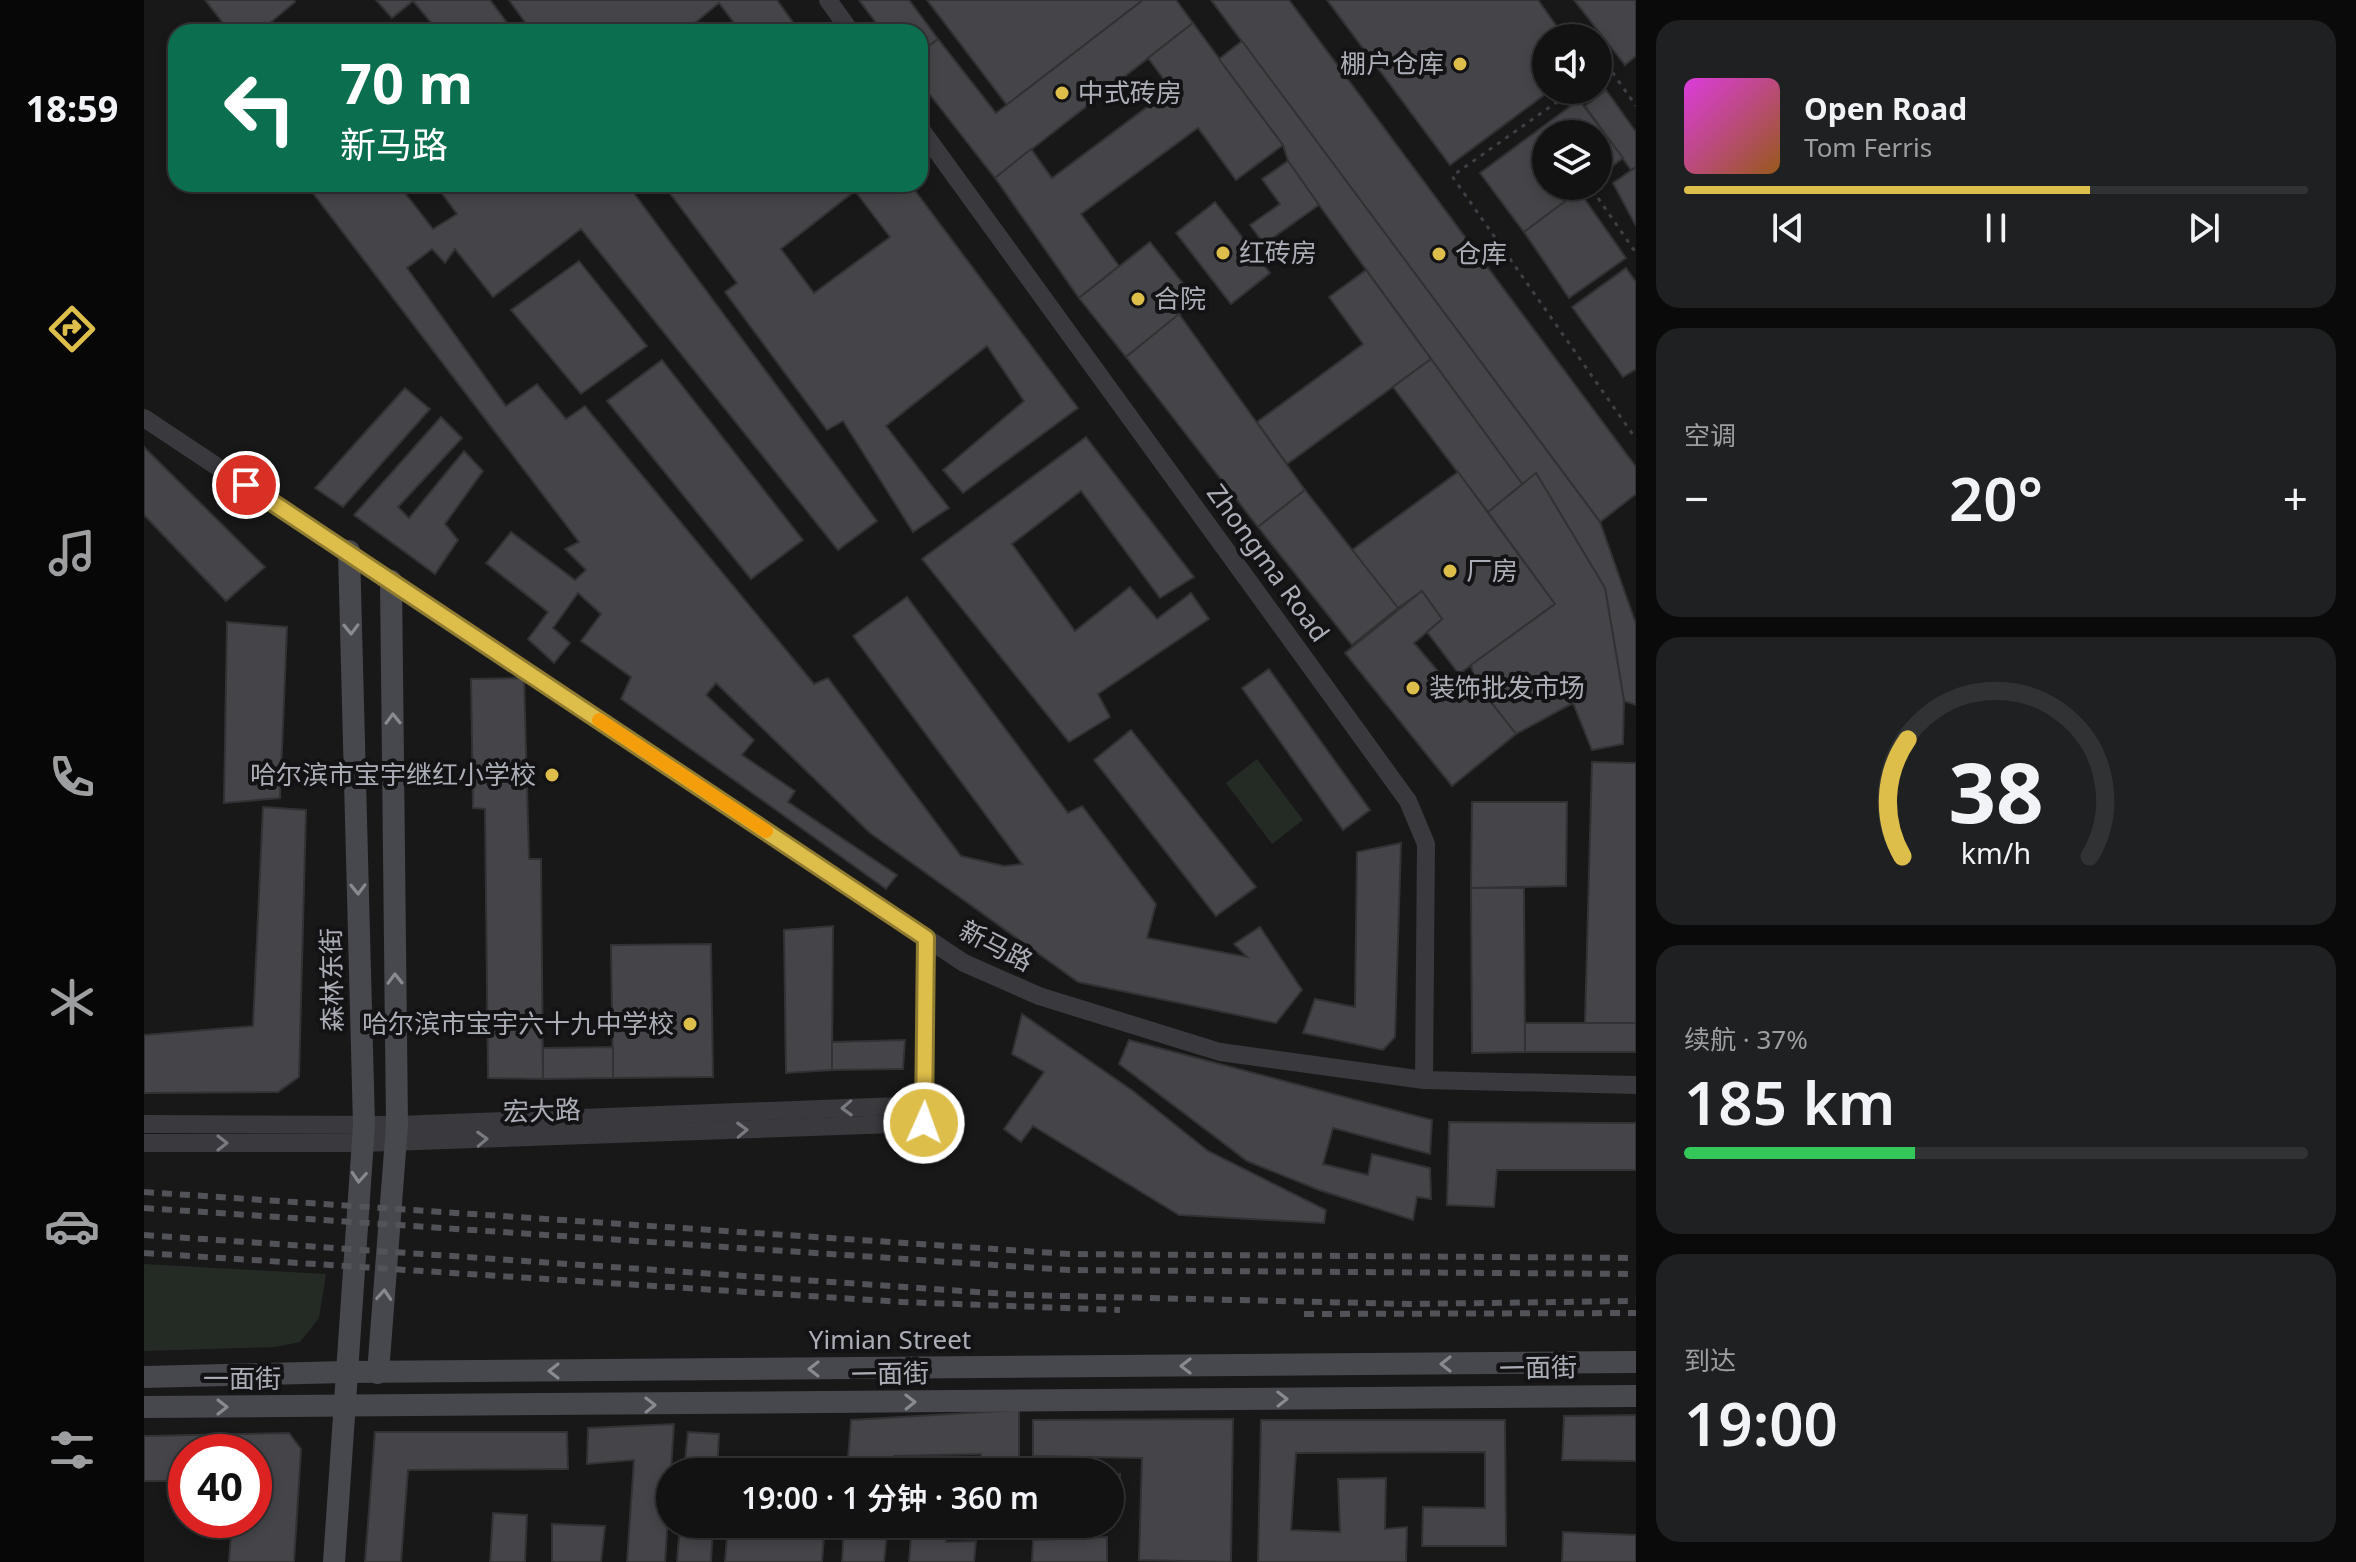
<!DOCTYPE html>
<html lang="zh">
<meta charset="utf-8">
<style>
body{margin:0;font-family:"Noto Sans","Noto Sans SC",sans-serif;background:#1f2021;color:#f1f3f6;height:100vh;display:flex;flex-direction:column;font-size:30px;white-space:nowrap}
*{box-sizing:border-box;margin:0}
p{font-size:26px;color:#9c9ea0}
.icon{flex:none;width:44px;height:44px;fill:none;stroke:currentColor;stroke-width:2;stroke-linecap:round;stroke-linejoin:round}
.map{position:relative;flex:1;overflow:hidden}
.details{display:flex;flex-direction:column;gap:20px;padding:20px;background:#0a0a0a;width:720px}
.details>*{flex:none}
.hud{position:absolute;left:24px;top:24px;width:760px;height:168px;border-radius:24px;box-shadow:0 4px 12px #0003,0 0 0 2px #313233;background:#0b6e4f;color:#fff;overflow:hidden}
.tools{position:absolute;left:1388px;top:24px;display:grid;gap:16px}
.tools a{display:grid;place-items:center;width:80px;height:80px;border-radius:50%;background:#121213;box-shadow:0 4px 12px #0003,0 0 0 2px #313233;font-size:40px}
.speed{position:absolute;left:24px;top:1434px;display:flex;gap:16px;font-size:40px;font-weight:700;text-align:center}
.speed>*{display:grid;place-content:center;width:104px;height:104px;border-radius:50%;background:#121213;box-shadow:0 4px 12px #0003,0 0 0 2px #313233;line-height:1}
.speed .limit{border:12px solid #d22;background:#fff;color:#111}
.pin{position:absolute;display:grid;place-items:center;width:68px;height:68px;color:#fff;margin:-34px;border:4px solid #fff;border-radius:50%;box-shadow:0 2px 8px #0007}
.me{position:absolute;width:88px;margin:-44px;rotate:2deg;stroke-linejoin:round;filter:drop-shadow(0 0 6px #0008)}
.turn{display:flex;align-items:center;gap:28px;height:168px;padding:0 40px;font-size:36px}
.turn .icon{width:104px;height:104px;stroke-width:2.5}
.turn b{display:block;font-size:56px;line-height:68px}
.big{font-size:60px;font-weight:600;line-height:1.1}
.details .tile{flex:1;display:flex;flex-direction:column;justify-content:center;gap:12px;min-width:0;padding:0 28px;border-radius:24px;background:#1f2021}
.details .dial{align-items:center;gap:0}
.dial svg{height:208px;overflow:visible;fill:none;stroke:#313233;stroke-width:7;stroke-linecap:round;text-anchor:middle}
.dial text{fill:#f1f3f6;stroke:none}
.song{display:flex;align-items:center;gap:24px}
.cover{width:96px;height:96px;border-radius:12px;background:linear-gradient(135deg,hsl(300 70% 55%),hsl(30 70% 35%))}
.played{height:8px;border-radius:4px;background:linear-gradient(90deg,#debe4b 65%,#313233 65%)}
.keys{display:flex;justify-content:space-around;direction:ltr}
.heat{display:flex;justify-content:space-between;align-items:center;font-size:44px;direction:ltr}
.charge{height:12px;border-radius:6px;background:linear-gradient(90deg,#34c759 37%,#313233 0)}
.trip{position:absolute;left:512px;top:1458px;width:468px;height:80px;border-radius:40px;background:#121213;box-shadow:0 4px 12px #0003,0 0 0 2px #313233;font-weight:600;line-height:80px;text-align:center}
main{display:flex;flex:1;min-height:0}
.menu{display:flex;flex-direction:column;width:144px;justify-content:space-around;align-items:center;background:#070708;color:#9c9ea0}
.menu .icon{width:56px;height:56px}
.menu .current{color:#debe4b}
.menu b{font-size:36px;color:#f1f3f6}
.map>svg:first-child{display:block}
.green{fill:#242b25}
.building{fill:#454549;stroke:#323235;stroke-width:2;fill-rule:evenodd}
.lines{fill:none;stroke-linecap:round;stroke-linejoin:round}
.path{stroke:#3f4045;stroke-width:3;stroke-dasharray:4 6;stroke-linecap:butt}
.tertiary{stroke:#39393e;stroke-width:18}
.secondary{stroke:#47484e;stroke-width:22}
.rail{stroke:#525359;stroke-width:6;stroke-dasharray:10 8;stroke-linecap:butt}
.oneway{stroke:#888a92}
.oneway2{stroke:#787981}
.route-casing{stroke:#907c31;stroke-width:20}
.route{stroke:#debe4b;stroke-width:14}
.slow{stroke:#f59e0b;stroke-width:14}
.poi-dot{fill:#debe4b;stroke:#131214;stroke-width:3}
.labels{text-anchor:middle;stroke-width:8;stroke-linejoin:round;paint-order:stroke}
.poi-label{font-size:26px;fill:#abaeb7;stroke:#131214;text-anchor:start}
.street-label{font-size:26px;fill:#abaeb7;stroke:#131214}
</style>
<main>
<nav class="menu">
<b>18:59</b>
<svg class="icon current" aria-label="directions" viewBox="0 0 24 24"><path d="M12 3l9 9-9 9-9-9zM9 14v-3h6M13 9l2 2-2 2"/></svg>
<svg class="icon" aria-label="music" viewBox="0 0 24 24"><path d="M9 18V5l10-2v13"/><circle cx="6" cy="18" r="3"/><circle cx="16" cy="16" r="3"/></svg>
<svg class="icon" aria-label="phone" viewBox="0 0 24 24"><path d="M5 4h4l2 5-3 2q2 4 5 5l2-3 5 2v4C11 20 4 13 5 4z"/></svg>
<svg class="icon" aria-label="climate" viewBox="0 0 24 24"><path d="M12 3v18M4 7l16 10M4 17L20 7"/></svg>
<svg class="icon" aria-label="car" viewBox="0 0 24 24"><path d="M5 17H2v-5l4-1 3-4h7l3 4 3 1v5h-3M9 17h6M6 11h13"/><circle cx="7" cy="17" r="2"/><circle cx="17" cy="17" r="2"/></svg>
<svg class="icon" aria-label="filters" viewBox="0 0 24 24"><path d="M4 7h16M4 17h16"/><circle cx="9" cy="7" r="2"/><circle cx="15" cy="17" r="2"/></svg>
</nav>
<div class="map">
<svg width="1492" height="1562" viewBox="0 0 1492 1562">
<rect width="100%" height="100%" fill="#181819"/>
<!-- green -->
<g class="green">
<path d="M 1113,759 L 1159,820 L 1128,844 L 1082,783 Z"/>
<path d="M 0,1264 L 182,1274 L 175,1318 L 156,1342 L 131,1347 L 0,1351 Z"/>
</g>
<!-- building -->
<g class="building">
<path d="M 61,0 L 150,0 L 151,2 L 115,32 L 86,32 Z"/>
<path d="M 232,0 L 346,0 L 370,32 L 295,32 L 269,1 L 248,18 Z"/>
<path d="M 365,0 L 633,0 L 656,32 L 597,32 L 575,3 L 540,32 L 388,32 Z"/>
<path d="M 715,0 L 765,0 L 794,39 L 776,53 L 776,32 L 739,32 Z"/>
<path d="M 783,0 L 999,0 L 863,105 Z"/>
<path d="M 999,0 L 1032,0 L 1049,23 L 851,178 L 776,82 L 776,53 L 794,39 L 852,113 Z"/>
<path d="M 1067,0 L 1145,0 L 1492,467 L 1492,494 L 1456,522 Z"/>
<path d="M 1183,0 L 1394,0 L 1421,38 L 1402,38 L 1402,90 L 1407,90 L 1306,165 Z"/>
<path d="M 1430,0 L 1492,0 L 1492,56 L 1481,65 Z"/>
<path d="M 1049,23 L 1139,145 L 1092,180 L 1054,128 L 937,214 L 975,266 L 935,298 L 851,178 L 887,149 L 908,178 L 1027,89 L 1004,58 Z"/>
<path d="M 1098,41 L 1456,522 L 1492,624 L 1492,705 L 1480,701 L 1461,588 L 1392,473 L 1379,485 L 1175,205 L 1144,161 L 1139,145 L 1075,59 Z"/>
<path d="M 1462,90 L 1492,132 L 1492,167 L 1487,170 L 1441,106 Z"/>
<path d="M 1435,100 L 1479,158 L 1454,177 L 1454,134 L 1402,134 L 1402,186 L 1442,186 L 1380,232 L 1336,173 Z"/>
<path d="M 1144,161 L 1175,205 L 1120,244 L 1106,225 L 1136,204 L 1118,179 Z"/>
<path d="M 1492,167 L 1492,226 L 1469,183 Z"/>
<path d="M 162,184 L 254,184 L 289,229 L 313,214 L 291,184 L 483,184 L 733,521 L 694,550 L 437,229 L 349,297 L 311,249 L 301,263 L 288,249 L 263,268 L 362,406 L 393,384 L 422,419 L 441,406 L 670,684 L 684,678 L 817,856 L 860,866 L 878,864 L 709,636 L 763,597 L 924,813 L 938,806 L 1012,904 L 1003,938 L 1103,957 L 1090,944 L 1116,927 L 1158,990 L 1132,1023 L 934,982 L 726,833 L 572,683 L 562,695 L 610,740 L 598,755 L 651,791 L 644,802 L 753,875 L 742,889 L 477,699 L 487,677 L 437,641 L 457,614 L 434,593 L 409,628 L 426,643 L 410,663 L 384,639 L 404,612 L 342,563 L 367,532 L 431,580 L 442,570 L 421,549 L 435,542 Z"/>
<path d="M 519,184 L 766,184 L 934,408 L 819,493 L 799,470 L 880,401 L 843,346 L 742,426 L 805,508 L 769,532 L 699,421 L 683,430 L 581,292 L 593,283 ZM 711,191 L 746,237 L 670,293 L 637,249 Z"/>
<path d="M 1435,191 L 1482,258 L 1425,298 L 1380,232 Z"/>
<path d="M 1071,202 L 1126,273 L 1087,304 L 1032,233 Z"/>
<path d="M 1006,242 L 1053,301 L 982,357 L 935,298 Z"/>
<path d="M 435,261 L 503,346 L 437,394 L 367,310 Z"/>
<path d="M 1482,268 L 1492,282 L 1492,369 L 1479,377 L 1428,307 Z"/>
<path d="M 1222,270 L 1287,359 L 1143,464 L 1113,422 L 1219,344 L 1185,297 Z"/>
<path d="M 1035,314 L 1161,490 L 1114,527 L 982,357 Z"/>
<path d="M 1287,359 L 1379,485 L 1344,512 L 1249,387 Z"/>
<path d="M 518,360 L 659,540 L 607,579 L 463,401 Z"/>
<path d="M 261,388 L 286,409 L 199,507 L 171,488 Z"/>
<path d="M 297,417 L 318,438 L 254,507 L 265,518 L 320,451 L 339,471 L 301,524 L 314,540 L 291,574 L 210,515 Z"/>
<path d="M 942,437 L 1050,577 L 1016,598 L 937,491 L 868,544 L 931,631 L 986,587 L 1013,619 L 1047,593 L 1065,619 L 954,694 L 966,717 L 925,742 L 778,559 Z"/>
<path d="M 0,447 L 121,567 L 82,601 L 0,515 Z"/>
<path d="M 1314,472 L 1411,604 L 1315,674 L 1283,632 L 1298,619 L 1278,591 L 1254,608 L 1208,550 Z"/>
<path d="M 1392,473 L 1461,588 L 1480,701 L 1479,744 L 1448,750 L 1429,703 L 1372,734 L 1331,682 L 1327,665 L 1411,604 L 1344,512 Z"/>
<path d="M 1161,490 L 1254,608 L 1208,645 L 1114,527 Z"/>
<path d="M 1278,591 L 1298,619 L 1270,643 L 1314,695 L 1331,682 L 1372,734 L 1308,786 L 1201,653 Z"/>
<path d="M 83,622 L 143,627 L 136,798 L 80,803 Z"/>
<path d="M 1125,669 L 1226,810 L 1199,830 L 1098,688 Z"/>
<path d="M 380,678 L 385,859 L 397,859 L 399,1079 L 344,1078 L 341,809 L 329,808 L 327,679 Z"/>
<path d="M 987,730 L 1112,887 L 1072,916 L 950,760 Z"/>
<path d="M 1448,762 L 1492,763 L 1492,1023 L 1441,1023 Z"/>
<path d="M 1328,802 L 1423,802 L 1422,886 L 1327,888 Z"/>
<path d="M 119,807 L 162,810 L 155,1077 L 134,1092 L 0,1093 L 0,1035 L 109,1026 Z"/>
<path d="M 1257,843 L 1251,1037 L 1239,1050 L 1159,1033 L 1171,999 L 1211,1007 L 1213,852 Z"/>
<path d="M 1327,888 L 1380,888 L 1381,1052 L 1328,1053 Z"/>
<path d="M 689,926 L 688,1070 L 642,1073 L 640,930 Z"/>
<path d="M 567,944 L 569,1077 L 469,1078 L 467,945 Z"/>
<path d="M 878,1014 L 989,1091 L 1064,1151 L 1182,1210 L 1180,1223 L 1035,1215 L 889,1126 L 877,1142 L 860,1129 L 900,1072 L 868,1054 Z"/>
<rect x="1381" y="1023" width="111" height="29"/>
<path d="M 761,1040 L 759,1069 L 688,1070 L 688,1042 Z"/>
<path d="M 985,1040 L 1288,1120 L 1286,1154 L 1189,1128 L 1179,1164 L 1224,1175 L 1228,1154 L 1286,1168 L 1287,1199 L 1273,1197 L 1269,1220 L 1175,1190 L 1103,1161 L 975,1064 Z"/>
<path d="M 469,1047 L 469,1078 L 399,1079 L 399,1048 Z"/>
<path d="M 1305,1122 L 1492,1123 L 1492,1170 L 1353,1170 L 1350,1207 L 1303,1205 Z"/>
<path d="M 875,1410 L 875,1472 L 837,1472 L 837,1454 L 750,1456 L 749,1472 L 703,1472 L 707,1420 Z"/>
<path d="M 1492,1415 L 1492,1461 L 1418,1460 L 1420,1416 Z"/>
<path d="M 1089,1419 L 1087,1562 L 995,1560 L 998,1458 L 889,1456 L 889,1420 Z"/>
<path d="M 1117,1420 L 1361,1420 L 1362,1546 L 1278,1546 L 1279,1507 L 1341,1508 L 1341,1452 L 1152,1453 L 1147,1530 L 1196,1532 L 1194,1479 L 1242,1478 L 1241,1529 L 1263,1527 L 1262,1562 L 1114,1562 Z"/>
<path d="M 530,1424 L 521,1562 L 483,1562 L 490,1460 L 443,1464 L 444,1428 Z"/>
<path d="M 231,1432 L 423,1432 L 424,1469 L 264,1470 L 257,1562 L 221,1562 Z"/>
<path d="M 544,1432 L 575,1434 L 573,1472 L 540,1472 Z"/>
<path d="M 145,1433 L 157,1449 L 150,1562 L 85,1562 L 88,1520 L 110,1520 L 110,1452 L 42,1452 L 42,1481 L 0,1481 L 0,1436 Z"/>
<path d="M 966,1474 L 976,1474 L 974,1521 L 966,1521 Z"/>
<path d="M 349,1513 L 383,1515 L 381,1562 L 346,1562 Z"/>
<path d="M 408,1524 L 461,1526 L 457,1562 L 408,1562 Z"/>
<path d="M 536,1524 L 569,1524 L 567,1562 L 533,1562 Z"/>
<path d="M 584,1524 L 681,1524 L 678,1562 L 581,1562 Z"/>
<path d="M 700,1524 L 744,1524 L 740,1562 L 698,1562 Z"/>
<path d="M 768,1524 L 804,1524 L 802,1542 L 832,1541 L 830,1562 L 765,1562 Z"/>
<path d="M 1419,1532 L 1492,1535 L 1492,1562 L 1418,1562 Z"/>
<path d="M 963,1537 L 963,1562 L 888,1562 L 889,1540 Z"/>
</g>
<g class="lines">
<!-- path -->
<g class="path">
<path d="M 1454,73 L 1464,66 L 1492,106"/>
<path d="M 1430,90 L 1308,176 L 1492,439"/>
<path d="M 1454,198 L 1492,253"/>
</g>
<!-- tertiary -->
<g class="tertiary">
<path d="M 684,0 L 707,32"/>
<path d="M 776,128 L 1264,801 L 1282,844 L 1280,1080"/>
<path d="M 0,418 L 820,963 L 895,996 L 1076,1052 L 1280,1080 L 1492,1085"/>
<path d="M 0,1124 L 253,1125 L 781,1105"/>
<path d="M 0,1143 L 218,1143 L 780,1123 L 782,938"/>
</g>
<!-- secondary -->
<g class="secondary">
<path d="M 234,1373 L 253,1125 L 247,581"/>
<path d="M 0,1377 L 201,1372 L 1492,1362"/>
<path d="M 0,1407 L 1492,1396"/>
<path d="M 190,1562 L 220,1125 L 205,551"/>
</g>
<!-- rail -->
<g class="rail">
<path d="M 0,1192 L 925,1254 L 1492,1258"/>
<path d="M 0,1208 L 925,1270 L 1492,1274"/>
<path d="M 0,1235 L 878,1295 L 1264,1304 L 1492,1301"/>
<path d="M 0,1253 L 758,1302 L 976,1310"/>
<path d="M 1160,1314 L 1492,1313"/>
</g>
</g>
<!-- one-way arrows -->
<defs><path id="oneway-chevron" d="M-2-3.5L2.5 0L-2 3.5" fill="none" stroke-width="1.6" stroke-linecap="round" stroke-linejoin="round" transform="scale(2)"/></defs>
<g class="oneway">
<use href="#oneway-chevron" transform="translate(207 629) rotate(89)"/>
<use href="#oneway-chevron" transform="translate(249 719) rotate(-91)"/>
<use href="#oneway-chevron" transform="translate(214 889) rotate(89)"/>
<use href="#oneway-chevron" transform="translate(251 979) rotate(-91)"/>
<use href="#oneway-chevron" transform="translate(215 1177) rotate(94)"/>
<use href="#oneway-chevron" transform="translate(240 1295) rotate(-86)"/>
<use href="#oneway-chevron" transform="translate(1302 1364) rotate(180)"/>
<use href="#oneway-chevron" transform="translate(1042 1366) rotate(180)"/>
<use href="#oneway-chevron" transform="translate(670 1369) rotate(180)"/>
<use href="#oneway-chevron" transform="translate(410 1371) rotate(180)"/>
<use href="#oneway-chevron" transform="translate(1138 1399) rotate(-1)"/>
<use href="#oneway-chevron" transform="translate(766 1402) rotate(-1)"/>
<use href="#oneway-chevron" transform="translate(506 1405) rotate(-1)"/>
<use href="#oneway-chevron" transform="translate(78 1407)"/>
</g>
<g class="oneway2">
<use href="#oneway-chevron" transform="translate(703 1108) rotate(178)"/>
<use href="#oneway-chevron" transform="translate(598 1130) rotate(-2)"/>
<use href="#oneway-chevron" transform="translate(338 1139) rotate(-2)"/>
<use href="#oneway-chevron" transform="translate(78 1143)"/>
</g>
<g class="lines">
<defs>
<path id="route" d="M 102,485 L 782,938 L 780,1123"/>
</defs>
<!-- route casing -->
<use href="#route" class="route-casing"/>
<!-- route -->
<use href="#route" class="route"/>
<!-- slow -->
<path class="slow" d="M 455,720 L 622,831"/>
</g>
<!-- markers -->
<g class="poi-dot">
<circle cx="1316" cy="64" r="8"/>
<circle cx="918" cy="93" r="8"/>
<circle cx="1079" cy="253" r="8"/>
<circle cx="1295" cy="254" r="8"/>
<circle cx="994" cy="299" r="8"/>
<circle cx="1306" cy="571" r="8"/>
<circle cx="1269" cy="688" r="8"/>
<circle cx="408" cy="775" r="8"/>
<circle cx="546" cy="1024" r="8"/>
</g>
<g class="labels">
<!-- poi labels -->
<g class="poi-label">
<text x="1300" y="73" text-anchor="end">棚户仓库</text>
<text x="934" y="102">中式砖房</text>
<text x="1095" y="262">红砖房</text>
<text x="1311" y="263">仓库</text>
<text x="1010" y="308">合院</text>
<text x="1322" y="580">厂房</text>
<text x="1285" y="697">装饰批发市场</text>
<text x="392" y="784" text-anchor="end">哈尔滨市宝宇继红小学校</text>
<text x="530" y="1033" text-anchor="end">哈尔滨市宝宇六十九中学校</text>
</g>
<!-- street labels -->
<g class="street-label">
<text transform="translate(1124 563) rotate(54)" y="9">Zhongma Road</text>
<text transform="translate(852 946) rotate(27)" y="9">新马路</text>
<text transform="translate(188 980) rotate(-91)" y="9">森林东街</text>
<text transform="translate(398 1111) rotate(-2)" y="9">宏大路</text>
<text x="746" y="1349">Yimian Street</text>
<text transform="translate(1394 1368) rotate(-1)" y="9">一面街</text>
<text transform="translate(746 1374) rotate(-1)" y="9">一面街</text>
<text x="98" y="1388">一面街</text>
</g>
</g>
</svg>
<div class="tools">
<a><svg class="icon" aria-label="sound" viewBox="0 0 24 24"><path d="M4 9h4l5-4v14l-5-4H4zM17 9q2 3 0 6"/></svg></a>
<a><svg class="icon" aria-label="layers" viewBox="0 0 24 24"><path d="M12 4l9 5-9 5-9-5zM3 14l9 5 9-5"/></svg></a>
</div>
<div class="speed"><div class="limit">40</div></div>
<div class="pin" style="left:102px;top:485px;background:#d93025"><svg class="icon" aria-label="arrive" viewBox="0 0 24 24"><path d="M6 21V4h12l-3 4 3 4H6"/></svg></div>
<svg class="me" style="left:780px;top:1123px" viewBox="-20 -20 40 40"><circle r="17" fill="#debe4b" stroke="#fff" stroke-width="3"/><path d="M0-11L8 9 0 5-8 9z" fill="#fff"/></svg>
<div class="trip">19:00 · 1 分钟 · 360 m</div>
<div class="hud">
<div class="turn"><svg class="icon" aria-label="left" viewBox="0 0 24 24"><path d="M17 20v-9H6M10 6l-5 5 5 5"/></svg><div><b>70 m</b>新马路</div></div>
</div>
</div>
<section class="details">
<div class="tile">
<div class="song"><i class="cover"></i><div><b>Open Road</b><p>Tom Ferris</p></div></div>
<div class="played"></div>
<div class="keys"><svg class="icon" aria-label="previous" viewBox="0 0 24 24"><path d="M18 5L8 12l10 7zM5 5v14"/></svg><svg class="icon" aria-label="pause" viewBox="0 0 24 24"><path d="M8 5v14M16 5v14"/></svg><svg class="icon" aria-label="next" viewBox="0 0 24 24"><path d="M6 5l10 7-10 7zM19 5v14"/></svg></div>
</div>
<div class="tile"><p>空调</p>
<div class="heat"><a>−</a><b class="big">20°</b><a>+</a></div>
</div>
<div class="tile dial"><svg viewBox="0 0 100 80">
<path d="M14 69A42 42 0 1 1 86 69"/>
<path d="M14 69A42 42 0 0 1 16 24" stroke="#debe4b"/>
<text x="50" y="56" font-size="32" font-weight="700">38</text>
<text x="50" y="72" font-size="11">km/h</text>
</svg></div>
<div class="tile"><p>续航 · 37%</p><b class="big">185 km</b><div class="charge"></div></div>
<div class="tile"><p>到达</p><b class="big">19:00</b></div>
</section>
</main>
